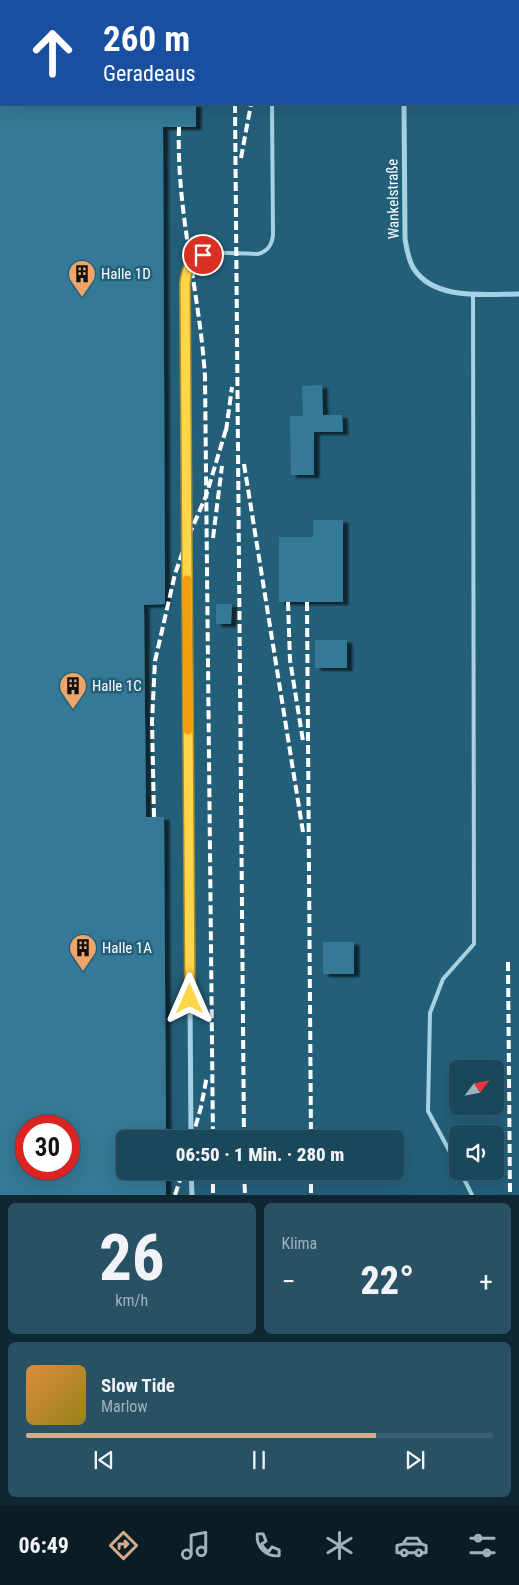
<!DOCTYPE html>
<html lang="de">
<meta charset="utf-8">
<style>
body{margin:0;font-family:"Roboto Condensed",sans-serif;background:#285164;color:#f1f3f6;height:100vh;display:flex;flex-direction:column;font-size:19px;white-space:nowrap}
*{box-sizing:border-box;margin:0}
p{font-size:16px;color:#a0b2bb}
.icon{flex:none;width:28px;height:28px;fill:none;stroke:currentColor;stroke-width:2;stroke-linecap:round;stroke-linejoin:round}
.map{position:relative;height:1195px;overflow:hidden}
.details{display:flex;flex-direction:column;gap:8px;padding:8px;background:#0f2732;flex:1}
.details>*{flex:none}
.banner{position:absolute;left:0px;top:0px;width:520px;height:105px;box-shadow:0 5px 20px #0002,0 0 0 1px #395f71;background:#1a4fa0;color:#fff;overflow:hidden}
.needle{width:32px;rotate:58deg}
.controls{position:absolute;left:449px;top:1060px;display:grid;gap:10px}
.controls a{display:grid;place-items:center;width:55px;height:55px;border-radius:8px;background:#1b475b;box-shadow:0 5px 20px #0002,0 0 0 1px #395f71;font-size:25px}
.speed{position:absolute;left:15px;top:1115px;display:flex;gap:10px;font-size:25px;font-weight:700;text-align:center}
.speed>*{display:grid;place-content:center;width:65px;height:65px;border-radius:50%;background:#1b475b;box-shadow:0 5px 20px #0002,0 0 0 1px #395f71;line-height:1}
.speed .limit{border:8px solid #d22;background:#fff;color:#111}
.pin{position:absolute;display:grid;place-items:center;width:42px;height:42px;color:#fff;margin:-21px;border:2px solid #fff;border-radius:50%;box-shadow:0 1px 5px #0007}
.me{position:absolute;width:55px;margin:-28px;rotate:0deg;stroke-linejoin:round;filter:drop-shadow(0 0 4px #0008)}
.turn{display:flex;align-items:center;gap:18px;height:105px;padding:0 20px;font-size:22px}
.turn .icon{width:65px;height:65px;stroke-width:2.5}
.turn b{display:block;font-size:35px;line-height:42px}
.big{font-size:38px;font-weight:800;line-height:1.1}
.details .card{flex:1;display:flex;flex-direction:column;justify-content:center;gap:8px;min-width:0;padding:0 18px;border-radius:8px;background:#285164}
.details .dial{align-items:center;gap:0}
.dial b{font-size:65px;line-height:1}
.song{display:flex;align-items:center;gap:15px}
.cover{width:60px;height:60px;border-radius:8px;background:linear-gradient(135deg,hsl(30 70% 55%),hsl(50 70% 35%))}
.played{height:5px;border-radius:2px;background:linear-gradient(90deg,#d6ab8b 75%,#395f71 75%)}
.keys{display:flex;justify-content:space-around;direction:ltr}
.heat{display:flex;justify-content:space-between;align-items:center;font-size:28px;direction:ltr}
.details .tiles{flex:1;display:grid;gap:8px;grid-template-columns:1fr 1fr}
.card:last-child{grid-column:span 2}
.trip{position:absolute;left:116px;top:1130px;width:288px;height:50px;border-radius:8px;background:#1b475b;box-shadow:0 5px 20px #0002,0 0 0 1px #395f71;font-weight:800;line-height:50px;text-align:center}
.dock{display:flex;height:80px;justify-content:space-around;align-items:center;background:#0b1c24;color:#a0b2bb}
.dock .icon{width:35px;height:35px}
.dock .active{color:#d6ab8b}
.dock b{font-size:22px;color:#f1f3f6}
.map>svg:first-child{display:block}
.building{fill:#347996;fill-rule:evenodd;filter:url(#shadow)}
.lines{fill:none;stroke-linecap:round;stroke-linejoin:round}
.service{stroke:#a6d2e4;stroke-width:4}
.minor{stroke:#a6d2e4;stroke-width:5}
.rail{stroke:#fff;stroke-width:4;stroke-dasharray:9 4;stroke-linecap:butt}
.route-casing{stroke:#a68a30;stroke-width:12}
.route{stroke:#ffd54a;stroke-width:9}
.slow{stroke:#f59e0b;stroke-width:9}
.labels{text-anchor:middle;stroke-width:5;stroke-linejoin:round;paint-order:stroke}
.street-label{font-size:15px;fill:#fff;stroke:#245f79}
.poi-label{font-size:15px;fill:#fff;stroke:#245f79;text-anchor:start}
</style>
<div class="map">
<svg width="519" height="1195" viewBox="0 0 519 1195">
<defs>
<filter id="shadow"><feDropShadow dx="5.5" dy="3" stdDeviation="1" flood-color="#0009"/></filter>
</defs>
<rect width="100%" height="100%" fill="#245f79"/>
<!-- building -->
<g class="building">
<path d="M 0,104 L 196,104 L 196,127 L 163,127 L 165,604 L 144,605 L 146,817 L 164,817 L 166,1139 L 125,1139 L 125,1171 L 166,1171 L 166,1195 L 0,1195 ZM 26,1126 L 69,1126 L 69,1169 L 26,1169 Z"/>
<path d="M 322,385 L 323,415 L 342,415 L 343,432 L 314,432 L 314,475 L 291,475 L 290,416 L 303,416 L 302,386 Z"/>
<path d="M 313,520 L 343,520 L 343,602 L 279,602 L 279,537 L 313,537 Z"/>
<path d="M 216,604 L 232,604 L 231,624 L 216,624 Z"/>
<rect x="315" y="640" width="32" height="28"/>
<rect x="323" y="942" width="31" height="32"/>
</g>
<g class="lines">
<!-- service -->
<g class="service">
<path d="M 271,1 L 271,0"/>
<path d="M 185,300 C 185,289 184,278 188,268 C 196,247 240,254 258,254 C 268,251 272,245 273,235 L 272,104"/>
<path d="M 458,1167 L 428,1111 L 430,1013 L 443,979 L 474,944 L 473,294"/>
<path d="M 460,1171 L 472,1195"/>
</g>
<!-- minor -->
<g class="minor">
<path d="M 404,0 L 404,1"/>
<path d="M 404,104 L 405,239 C 407,249 408,260 414,269 C 435,301 486,294 519,294"/>
<path d="M 185,300 L 191,1139"/>
<path d="M 191,1171 L 192,1195"/>
</g>
<!-- rail -->
<g class="rail">
<path d="M 216,0 L 217,1"/>
<path d="M 236,1 L 236,0"/>
<path d="M 288,1 L 288,0"/>
<path d="M 235,104 L 244,1139"/>
<path d="M 179,127 C 176,211 200,294 205,377 L 213,1139"/>
<path d="M 241,158 L 251,104"/>
<path d="M 226,431 L 232,387"/>
<path d="M 244,464 L 303,832"/>
<path d="M 213,538 L 222,466"/>
<path d="M 288,602 L 290,660 L 303,741"/>
<path d="M 307,602 L 311,1139"/>
<path d="M 154,817 L 152,721 L 155,661 L 175,574 L 187,540 L 206,496 L 227,426"/>
<path d="M 508,962 L 510,1195"/>
<path d="M 192,1139 L 201,1107 L 207,1076"/>
<path d="M 213,1171 L 213,1195"/>
<path d="M 244,1171 L 245,1195"/>
<path d="M 311,1171 L 311,1195"/>
<path d="M 175,1195 L 183,1171"/>
</g>
</g>
<g class="lines">
<defs>
<path id="route" d="M 190,999 L 185,283 C 187,269 189,260 203,255"/>
</defs>
<!-- route casing -->
<use href="#route" class="route-casing"/>
<!-- route -->
<use href="#route" class="route"/>
<!-- slow -->
<path class="slow" d="M 187,580 L 188,730"/>
</g>
<!-- icons -->
<defs>
<symbol id="building-pin" viewBox="-11 -11 22 30"><path d="M0 17L-7.5 6A9.5 9.5 0 1 1 7.5 6Z" fill="#eea569" stroke="#245f79"/><path d="M-4-6H4V6H1V3H-1V6H-4ZM-2.5-4.3h1.7v1.8h-1.7ZM.8-4.3h1.7v1.8H.8ZM-2.5-1h1.7V.8h-1.7ZM.8-1h1.7V.8H.8Z" fill="#111"/></symbol>
</defs>
<g fill-rule="evenodd">
<use href="#building-pin" x="66" y="258" width="32" height="43"/>
<use href="#building-pin" x="57" y="670" width="32" height="43"/>
<use href="#building-pin" x="67" y="932" width="32" height="43"/>
</g>
<g class="labels">
<!-- street labels -->
<g class="street-label">
<text transform="translate(393 199) rotate(-91)" y="5">Wankelstraße</text>
</g>
<!-- poi labels -->
<g class="poi-label">
<text x="101" y="279">Halle 1D</text>
<text x="92" y="691">Halle 1C</text>
<text x="102" y="953">Halle 1A</text>
</g>
</g>
</svg>
<div class="controls">
<a><svg class="needle" viewBox="-14 -14 28 28"><path d="M0-13l5 13h-10z" fill="#e53935"/><path d="M0 13l5-13h-10z" fill="#a0b2bb"/></svg></a>
<a><svg class="icon" aria-label="sound" viewBox="0 0 24 24"><path d="M4 9h4l5-4v14l-5-4H4zM17 9q2 3 0 6"/></svg></a>
</div>
<div class="speed"><div class="limit">30</div></div>
<div class="pin" style="left:203px;top:255px;background:#d93025"><svg class="icon" aria-label="arrive" viewBox="0 0 24 24"><path d="M6 21V4h12l-3 4 3 4H6"/></svg></div>
<svg class="me" style="left:190px;top:999px" viewBox="-20 -20 40 40"><path d="M0-17L14 15 0 8-14 15z" fill="#ffd54a" stroke="#fff" stroke-width="4"/></svg>
<div class="trip">06:50 · 1 Min. · 280 m</div>
<div class="banner">
<div class="turn"><svg class="icon" aria-label="ahead" viewBox="0 0 24 24"><path d="M12 20V5M6 11l6-6 6 6"/></svg><div><b>260 m</b>Geradeaus</div></div>
</div>
</div>
<section class="details">
<div class="tiles">
<div class="card dial"><b>26</b><p>km/h</p></div>
<div class="card"><p>Klima</p>
<div class="heat"><a>−</a><b class="big">22°</b><a>+</a></div>
</div>
<div class="card">
<div class="song"><i class="cover"></i><div><b>Slow Tide</b><p>Marlow</p></div></div>
<div class="played"></div>
<div class="keys"><svg class="icon" aria-label="previous" viewBox="0 0 24 24"><path d="M18 5L8 12l10 7zM5 5v14"/></svg><svg class="icon" aria-label="pause" viewBox="0 0 24 24"><path d="M8 5v14M16 5v14"/></svg><svg class="icon" aria-label="next" viewBox="0 0 24 24"><path d="M6 5l10 7-10 7zM19 5v14"/></svg></div>
</div>
</div>
</section>
<nav class="dock">
<b>06:49</b>
<svg class="icon active" aria-label="directions" viewBox="0 0 24 24"><path d="M12 3l9 9-9 9-9-9zM9 14v-3h6M13 9l2 2-2 2"/></svg>
<svg class="icon" aria-label="music" viewBox="0 0 24 24"><path d="M9 18V5l10-2v13"/><circle cx="6" cy="18" r="3"/><circle cx="16" cy="16" r="3"/></svg>
<svg class="icon" aria-label="phone" viewBox="0 0 24 24"><path d="M5 4h4l2 5-3 2q2 4 5 5l2-3 5 2v4C11 20 4 13 5 4z"/></svg>
<svg class="icon" aria-label="climate" viewBox="0 0 24 24"><path d="M12 3v18M4 7l16 10M4 17L20 7"/></svg>
<svg class="icon" aria-label="car" viewBox="0 0 24 24"><path d="M5 17H2v-5l4-1 3-4h7l3 4 3 1v5h-3M9 17h6M6 11h13"/><circle cx="7" cy="17" r="2"/><circle cx="17" cy="17" r="2"/></svg>
<svg class="icon" aria-label="filters" viewBox="0 0 24 24"><path d="M4 7h16M4 17h16"/><circle cx="9" cy="7" r="2"/><circle cx="15" cy="17" r="2"/></svg>
</nav>
